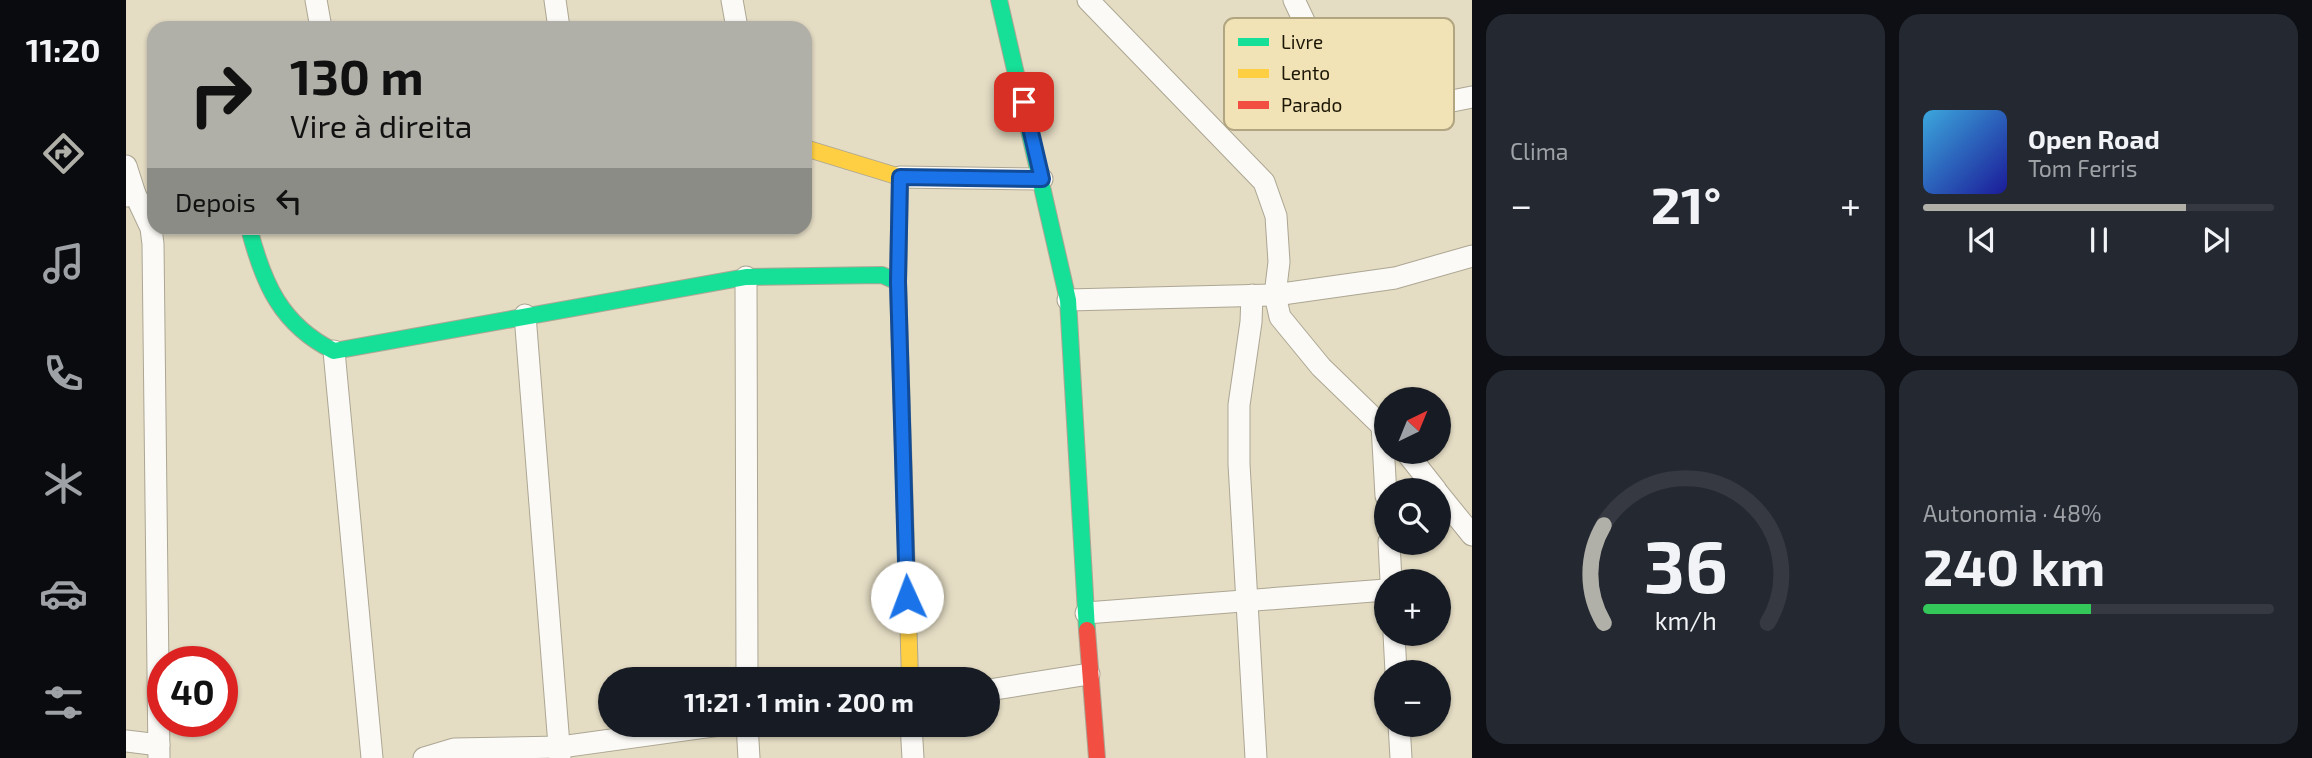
<!DOCTYPE html>
<html lang="pt">
<meta charset="utf-8">
<style>
body{margin:0;font-family:"Exo 2",sans-serif;background:#242831;color:#f1f3f6;height:100vh;display:flex;flex-direction:column;font-size:26px;white-space:nowrap}
*{box-sizing:border-box;margin:0}
p{font-size:23px;color:#9ea1a6}
.icon{flex:none;width:38px;height:38px;fill:none;stroke:currentColor;stroke-width:2;stroke-linecap:round;stroke-linejoin:round}
.map{position:relative;flex:1;overflow:hidden}
.panel{display:flex;flex-direction:column;gap:14px;padding:14px;background:#0d0f14;width:840px}
.panel>*{flex:none}
.top-card{position:absolute;left:21px;top:21px;width:665px;height:214px;border-radius:21px;box-shadow:0 2px 5px #0004;background:#b0afa8;color:#111;overflow:hidden}
.needle{width:46px;rotate:43deg}
.buttons{position:absolute;left:1248px;top:387px;display:grid;gap:14px}
.buttons a{display:grid;place-items:center;width:77px;height:77px;border-radius:50%;background:#171b24;box-shadow:0 2px 5px #0004;font-size:35px}
.speed{position:absolute;left:21px;top:646px;display:flex;gap:14px;font-size:35px;font-weight:700;text-align:center}
.speed>*{display:grid;place-content:center;width:91px;height:91px;border-radius:50%;background:#171b24;box-shadow:0 2px 5px #0004;line-height:1}
.speed .limit{border:10px solid #d22;background:#fff;color:#111}
.pin{position:absolute;display:grid;place-items:center;width:60px;height:60px;color:#fff;margin:-30px;border-radius:14px;box-shadow:0 4px 10px #0006}
.me{position:absolute;width:77px;margin:-38px;rotate:358deg;stroke-linejoin:round;filter:drop-shadow(0 0 5px #0008)}
.turn{display:flex;align-items:center;gap:24px;height:147px;padding:0 28px;font-size:32px}
.turn .icon{width:91px;height:91px;stroke-width:2.5}
.turn b{display:block;font-size:49px;line-height:60px}
.then{display:flex;align-items:center;height:66px;padding:0 28px;background:#0003;gap:14px;font-size:26px}
.big{font-size:52px;font-weight:700;line-height:1.1}
.panel .tile{flex:1;display:flex;flex-direction:column;justify-content:center;gap:10px;min-width:0;padding:0 24px;border-radius:21px;background:#242831}
.panel .dial{align-items:center;gap:0}
.dial svg{height:182px;overflow:visible;fill:none;stroke:#363941;stroke-width:7;stroke-linecap:round;text-anchor:middle}
.dial text{fill:#f1f3f6;stroke:none}
.song{display:flex;align-items:center;gap:21px}
.cover{width:84px;height:84px;border-radius:10px;background:linear-gradient(135deg,hsl(200 70% 55%),hsl(240 70% 35%))}
.played{height:7px;border-radius:4px;background:linear-gradient(90deg,#b0afa8 75%,#363941 75%)}
.keys{display:flex;justify-content:space-around;direction:ltr}
.heat{display:flex;justify-content:space-between;align-items:center;font-size:38px;direction:ltr}
.charge{height:10px;border-radius:5px;background:linear-gradient(90deg,#34c759 48%,#363941 0)}
.panel .tiles{flex:1;display:grid;gap:14px;grid-template-columns:repeat(2,1fr)}
.trip{position:absolute;left:472px;top:667px;width:402px;height:70px;border-radius:35px;background:#171b24;box-shadow:0 2px 5px #0004;font-weight:700;line-height:70px;text-align:center}
main{display:flex;flex:1;min-height:0}
.tab-bar{display:flex;flex-direction:column;width:126px;justify-content:space-around;align-items:center;background:#090b0e;color:#9ea1a6}
.tab-bar .icon{width:49px;height:49px}
.tab-bar .active{color:#b0afa8}
.tab-bar b{font-size:32px;color:#f1f3f6}
.map>svg:first-child{display:block}
.lines{fill:none;stroke-linecap:round;stroke-linejoin:round}
.street-casing{stroke:#aca693;stroke-width:23}
.fast-casing{stroke:#aca693;stroke-width:18}
.slow-casing{stroke:#aca693;stroke-width:18}
.jam-casing{stroke:#aca693;stroke-width:18}
.street{stroke:#fbfaf6;stroke-width:21}
.fast{stroke:#16e098;stroke-width:16}
.slow{stroke:#ffcf43;stroke-width:16}
.jam{stroke:#f24e42;stroke-width:16}
.route-casing{stroke:#114b97;stroke-width:18}
.route{stroke:#1a73e8;stroke-width:12}
.key{fill:#f1e3b6;stroke:#b1a681;stroke-width:2}
.key-label{font-size:19px;fill:#1b1605}
</style>
<main>
<nav class="tab-bar">
<b>11:20</b>
<svg class="icon active" aria-label="directions" viewBox="0 0 24 24"><path d="M12 3l9 9-9 9-9-9zM9 14v-3h6M13 9l2 2-2 2"/></svg>
<svg class="icon" aria-label="music" viewBox="0 0 24 24"><path d="M9 18V5l10-2v13"/><circle cx="6" cy="18" r="3"/><circle cx="16" cy="16" r="3"/></svg>
<svg class="icon" aria-label="phone" viewBox="0 0 24 24"><path d="M5 4h4l2 5-3 2q2 4 5 5l2-3 5 2v4C11 20 4 13 5 4z"/></svg>
<svg class="icon" aria-label="climate" viewBox="0 0 24 24"><path d="M12 3v18M4 7l16 10M4 17L20 7"/></svg>
<svg class="icon" aria-label="car" viewBox="0 0 24 24"><path d="M5 17H2v-5l4-1 3-4h7l3 4 3 1v5h-3M9 17h6M6 11h13"/><circle cx="7" cy="17" r="2"/><circle cx="17" cy="17" r="2"/></svg>
<svg class="icon" aria-label="filters" viewBox="0 0 24 24"><path d="M4 7h16M4 17h16"/><circle cx="9" cy="7" r="2"/><circle cx="15" cy="17" r="2"/></svg>
</nav>
<div class="map">
<svg width="1346" height="758" viewBox="0 0 1346 758">
<rect width="100%" height="100%" fill="#e4dcc3"/>
<g class="lines">
<defs>
<g id="street">
<path d="M 190,0 L 195,28"/>
<path d="M 429,0 L 433,28"/>
<path d="M 606,0 L 611,28"/>
<path d="M 962,0 L 1138,182 L 1150,216 L 1153,262 L 1149,295 L 1154,317 L 1195,367 L 1260,430"/>
<path d="M 1168,0 L 1188,42 L 1218,76 L 1259,100 L 1301,106 L 1346,97"/>
<path d="M 0,166 L 9,194"/>
<path d="M 774,177 L 916,179"/>
<path d="M 0,196 L 9,194 L 25,228 L 27,244 L 33,758"/>
<path d="M 620,277 L 621,679"/>
<path d="M 1126,295 L 1125,322 L 1113,405 L 1113,464 L 1130,758"/>
<path d="M 942,300 L 1149,295 L 1269,278 L 1346,256"/>
<path d="M 399,315 L 434,758"/>
<path d="M 208,351 L 246,758"/>
<path d="M 1256,425 L 1260,496"/>
<path d="M 1280,452 L 1310,490"/>
<path d="M 1312,493 L 1346,535"/>
<path d="M 1263,542 L 1265,581"/>
<path d="M 960,613 L 1260,590"/>
<path d="M 1268,634 L 1270,672"/>
<path d="M 863,690 L 963,674"/>
<path d="M 621,724 L 623,758"/>
<path d="M 785,724 L 787,758"/>
<path d="M 1273,724 L 1275,758"/>
<path d="M 0,741 L 33,745"/>
<path d="M 298,758 L 328,749 L 435,747 L 601,724"/>
</g>
<g id="fast">
<path d="M 873,0 L 942,300 L 961,630"/>
<path d="M 123,228 C 137,283 155,325 208,351 L 620,277 L 756,275 L 772,282"/>
</g>
<path id="slow" d="M 679,148 L 774,177 L 772,282 L 784,679"/>
<path id="jam" d="M 961,630 L 971,758"/>
</defs>
<!-- street casing -->
<use href="#street" class="street-casing"/>
<!-- fast casing -->
<use href="#fast" class="fast-casing"/>
<!-- slow casing -->
<use href="#slow" class="slow-casing"/>
<!-- jam casing -->
<use href="#jam" class="jam-casing"/>
<!-- street -->
<use href="#street" class="street"/>
<!-- fast -->
<use href="#fast" class="fast"/>
<!-- slow -->
<use href="#slow" class="slow"/>
<!-- jam -->
<use href="#jam" class="jam"/>
</g>
<g class="lines">
<defs>
<path id="route" d="M 781,597 L 772,282 L 774,177 L 916,179 L 898,102"/>
</defs>
<!-- route casing -->
<use href="#route" class="route-casing"/>
<!-- route -->
<use href="#route" class="route"/>
</g>
<!-- legend -->
<rect x="1098" y="18" width="230" height="112" rx="10" class="key"/>
<rect x="1112" y="38" width="31" height="8" fill="#16e098"/>
<rect x="1112" y="69" width="31" height="9" fill="#ffcf43"/>
<rect x="1112" y="101" width="31" height="8" fill="#f24e42"/>
<g class="key-label">
<text x="1155" y="49">Livre</text>
<text x="1155" y="80">Lento</text>
<text x="1155" y="112">Parado</text>
</g>
</svg>
<div class="buttons">
<a><svg class="needle" viewBox="-14 -14 28 28"><path d="M0-13l5 13h-10z" fill="#e53935"/><path d="M0 13l5-13h-10z" fill="#9ea1a6"/></svg></a>
<a><svg class="icon" aria-label="search" viewBox="0 0 24 24"><circle cx="10" cy="10" r="6"/><path d="M15 15l6 6"/></svg></a>
<a>+</a>
<a>−</a>
</div>
<div class="speed"><div class="limit">40</div></div>
<div class="pin" style="left:898px;top:102px;background:#d93025"><svg class="icon" aria-label="arrive" viewBox="0 0 24 24"><path d="M6 21V4h12l-3 4 3 4H6"/></svg></div>
<svg class="me" style="left:781px;top:597px" viewBox="-20 -20 40 40"><circle r="19" fill="#fff"/><path d="M0-13L10 11 0 6-10 11z" fill="#1a73e8"/></svg>
<div class="trip">11:21 · 1 min · 200 m</div>
<div class="top-card">
<div class="turn"><svg class="icon" aria-label="right" viewBox="0 0 24 24"><path d="M7 20v-9h11M14 6l5 5-5 5"/></svg><div><b>130 m</b>Vire à direita</div></div>
<div class="then">Depois<svg class="icon" aria-label="left" viewBox="0 0 24 24"><path d="M17 20v-9H6M10 6l-5 5 5 5"/></svg></div>
</div>
</div>
<section class="panel">
<div class="tiles">
<div class="tile"><p>Clima</p>
<div class="heat"><a>−</a><b class="big">21°</b><a>+</a></div>
</div>
<div class="tile">
<div class="song"><i class="cover"></i><div><b>Open Road</b><p>Tom Ferris</p></div></div>
<div class="played"></div>
<div class="keys"><svg class="icon" aria-label="previous" viewBox="0 0 24 24"><path d="M18 5L8 12l10 7zM5 5v14"/></svg><svg class="icon" aria-label="pause" viewBox="0 0 24 24"><path d="M8 5v14M16 5v14"/></svg><svg class="icon" aria-label="next" viewBox="0 0 24 24"><path d="M6 5l10 7-10 7zM19 5v14"/></svg></div>
</div>
<div class="tile dial"><svg viewBox="0 0 100 80">
<path d="M14 69A42 42 0 1 1 86 69"/>
<path d="M14 69A42 42 0 0 1 14 26" stroke="#b0afa8"/>
<text x="50" y="56" font-size="32" font-weight="700">36</text>
<text x="50" y="72" font-size="11">km/h</text>
</svg></div>
<div class="tile"><p>Autonomia · 48%</p><b class="big">240 km</b><div class="charge"></div></div>
</div>
</section>
</main>
